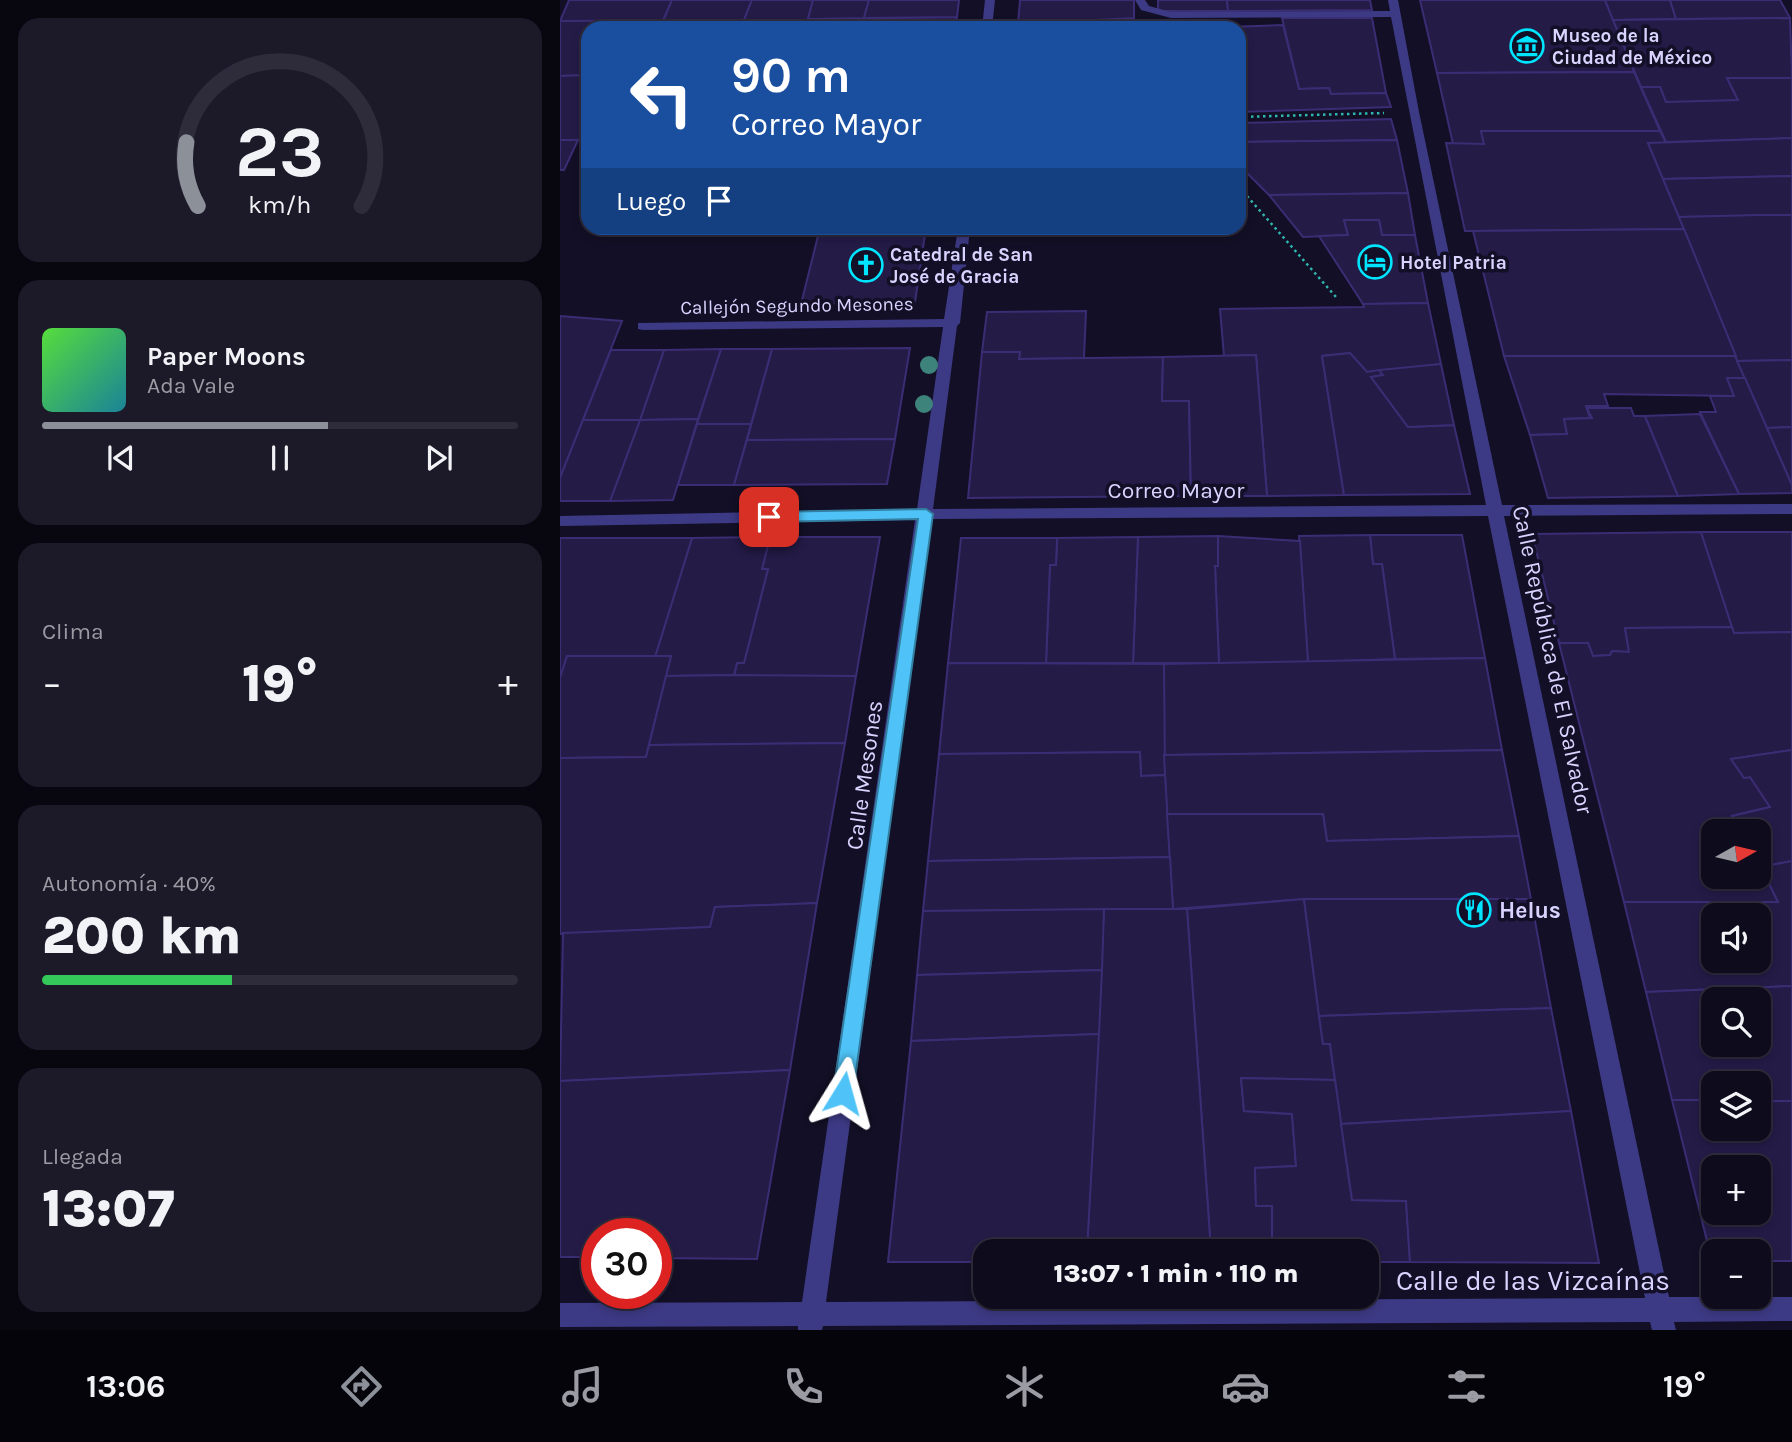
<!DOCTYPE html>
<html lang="es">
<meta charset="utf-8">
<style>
body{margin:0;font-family:Karla,sans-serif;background:#1c1929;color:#f1f3f6;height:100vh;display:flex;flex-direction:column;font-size:26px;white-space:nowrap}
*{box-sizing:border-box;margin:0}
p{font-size:23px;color:#9b9ba3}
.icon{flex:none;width:38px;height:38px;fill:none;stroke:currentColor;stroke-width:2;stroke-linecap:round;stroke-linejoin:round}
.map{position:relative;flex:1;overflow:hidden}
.side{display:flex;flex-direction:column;gap:18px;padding:18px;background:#08060f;width:560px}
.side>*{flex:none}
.guide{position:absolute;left:21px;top:21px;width:665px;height:214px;border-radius:21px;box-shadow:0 4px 10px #0003,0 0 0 2px #2e2b3b;background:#1a4fa0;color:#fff;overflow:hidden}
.needle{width:46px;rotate:82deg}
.fabs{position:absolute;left:1141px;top:819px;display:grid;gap:14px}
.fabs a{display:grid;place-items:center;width:70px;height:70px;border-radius:14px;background:#0e0b1c;box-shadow:0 4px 10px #0003,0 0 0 2px #2e2b3b;font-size:35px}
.speed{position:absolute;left:21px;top:1218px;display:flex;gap:14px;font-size:35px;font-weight:700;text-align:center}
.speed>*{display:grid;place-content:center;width:91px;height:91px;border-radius:50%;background:#0e0b1c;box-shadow:0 4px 10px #0003,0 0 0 2px #2e2b3b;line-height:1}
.speed .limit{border:10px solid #d22;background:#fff;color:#111}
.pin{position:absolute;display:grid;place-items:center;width:60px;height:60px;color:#fff;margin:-30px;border-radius:14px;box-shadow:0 4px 10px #0006}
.me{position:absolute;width:77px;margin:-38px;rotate:8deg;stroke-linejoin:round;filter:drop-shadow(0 0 5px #0008)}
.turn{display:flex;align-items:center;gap:24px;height:147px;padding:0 35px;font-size:32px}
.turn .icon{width:91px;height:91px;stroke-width:2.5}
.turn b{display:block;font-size:49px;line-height:60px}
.then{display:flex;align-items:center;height:66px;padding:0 35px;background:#0003;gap:14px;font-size:26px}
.big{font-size:52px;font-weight:800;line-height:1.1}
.side .card{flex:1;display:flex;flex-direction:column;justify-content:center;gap:10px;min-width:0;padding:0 24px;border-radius:21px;background:#1c1929}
.side .dial{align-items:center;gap:0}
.dial svg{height:182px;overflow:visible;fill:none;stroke:#2e2b3b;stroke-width:7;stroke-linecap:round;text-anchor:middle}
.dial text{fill:#f1f3f6;stroke:none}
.song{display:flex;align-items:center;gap:21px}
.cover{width:84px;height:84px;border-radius:10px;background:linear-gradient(135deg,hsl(110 70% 55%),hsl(190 70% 35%))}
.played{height:7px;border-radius:4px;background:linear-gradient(90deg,#8c9099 60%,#2e2b3b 60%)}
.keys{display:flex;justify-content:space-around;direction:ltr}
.heat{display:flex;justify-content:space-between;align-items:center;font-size:38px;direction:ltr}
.charge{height:10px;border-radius:5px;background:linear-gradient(90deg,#34c759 40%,#2e2b3b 0)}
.trip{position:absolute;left:413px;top:1239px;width:406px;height:70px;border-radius:21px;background:#0e0b1c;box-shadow:0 4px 10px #0003,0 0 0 2px #2e2b3b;font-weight:800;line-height:70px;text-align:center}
.dock{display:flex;height:112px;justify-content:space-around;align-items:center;background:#06040b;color:#9b9ba3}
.dock .icon{width:49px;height:49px}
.dock .on{color:#8c9099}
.dock b{font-size:32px;color:#f1f3f6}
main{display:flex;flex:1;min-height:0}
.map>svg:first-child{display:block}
.building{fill:#241b47;stroke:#3b2d73;stroke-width:2;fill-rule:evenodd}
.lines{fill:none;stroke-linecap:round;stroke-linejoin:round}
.path{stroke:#2fb8b0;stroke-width:2.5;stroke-dasharray:2.5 3.5;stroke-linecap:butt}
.street{fill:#3d3a85;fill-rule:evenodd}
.tree{fill:#3d827b}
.route{fill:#4fc3f7;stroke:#337fa1;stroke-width:2}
.labels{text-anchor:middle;stroke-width:7;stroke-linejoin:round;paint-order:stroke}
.far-poi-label{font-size:19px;font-weight:bold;fill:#d9d4ff;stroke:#130f26;text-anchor:start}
.far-street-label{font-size:19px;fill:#d9d4ff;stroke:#130f26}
.street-label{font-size:23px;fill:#d9d4ff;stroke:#130f26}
.poi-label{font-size:23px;font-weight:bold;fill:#d9d4ff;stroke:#130f26;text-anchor:start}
.near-street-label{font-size:28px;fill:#d9d4ff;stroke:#130f26}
</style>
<main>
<section class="side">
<div class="card dial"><svg viewBox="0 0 100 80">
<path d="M14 69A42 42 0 1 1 86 69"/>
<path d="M14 69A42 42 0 0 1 9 41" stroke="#8c9099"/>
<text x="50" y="56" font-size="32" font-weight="700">23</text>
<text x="50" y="72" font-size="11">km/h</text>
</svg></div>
<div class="card">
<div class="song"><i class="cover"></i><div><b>Paper Moons</b><p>Ada Vale</p></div></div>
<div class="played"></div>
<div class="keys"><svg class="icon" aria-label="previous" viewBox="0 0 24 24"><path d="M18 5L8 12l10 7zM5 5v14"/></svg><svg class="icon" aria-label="pause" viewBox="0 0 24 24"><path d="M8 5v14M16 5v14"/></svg><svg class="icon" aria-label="next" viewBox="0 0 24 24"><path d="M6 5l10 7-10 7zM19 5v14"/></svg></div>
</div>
<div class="card"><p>Clima</p>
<div class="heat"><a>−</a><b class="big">19°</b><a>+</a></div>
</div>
<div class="card"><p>Autonomía · 40%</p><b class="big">200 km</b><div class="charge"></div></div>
<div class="card"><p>Llegada</p><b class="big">13:07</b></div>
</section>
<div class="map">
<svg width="1232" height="1330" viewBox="0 0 1232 1330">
<rect width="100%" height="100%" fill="#130f26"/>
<!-- building -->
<g class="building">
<path d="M 9,0 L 112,0 L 103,21 L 0,21 Z"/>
<path d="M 112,0 L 192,0 L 184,20 L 103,21 Z"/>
<path d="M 192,0 L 253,0 L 248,19 L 397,17 L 395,28 L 155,28 L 158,20 L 184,20 Z"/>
<path d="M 253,0 L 309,0 L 304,18 L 248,19 Z"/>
<path d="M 309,0 L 399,0 L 397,17 L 304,18 Z"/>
<path d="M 460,0 L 574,0 L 574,18 L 458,24 Z"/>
<path d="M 598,0 L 667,0 L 668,11 L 598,11 Z"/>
<path d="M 667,0 L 810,0 L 812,10 L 668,11 Z"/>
<path d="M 860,0 L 1045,0 L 1074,72 L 877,73 Z"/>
<path d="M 1045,0 L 1110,0 L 1116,19 L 1053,20 Z"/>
<path d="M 1110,0 L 1220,0 L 1230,18 L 1116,19 Z"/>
<path d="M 722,18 L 812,18 L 826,93 L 771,94 L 769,88 L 739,89 Z"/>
<path d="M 1230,18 L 1232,78 L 1167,78 L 1178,100 L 1122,103 L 1106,102 L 1100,87 L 1081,87 L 1053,20 Z"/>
<path d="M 158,20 L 155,28 L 28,28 L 28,75 L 0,76 L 0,21 Z"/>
<path d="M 545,20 L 553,28 L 457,28 L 458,24 Z"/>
<path d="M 723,25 L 739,89 L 769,88 L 771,94 L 826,93 L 831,107 L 679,112 L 679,28 L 636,28 Z"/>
<path d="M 1074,72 L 1100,131 L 921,131 L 924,144 L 893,144 L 877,73 Z"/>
<path d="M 28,75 L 28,140 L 0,140 L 0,76 Z"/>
<path d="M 1167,78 L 1232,78 L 1232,138 L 1106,142 L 1081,87 L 1100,87 L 1106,102 L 1178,100 Z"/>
<path d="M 831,119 L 837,140 L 679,142 L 679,123 Z"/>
<path d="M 921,131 L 1100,131 L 1106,143 L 1088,143 L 1124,229 L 905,231 L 886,143 L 924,144 Z"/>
<path d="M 1232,138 L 1232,176 L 1103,179 L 1088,143 Z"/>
<path d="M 0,140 L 18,140 L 4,170 L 0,170 Z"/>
<path d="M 837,140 L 848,193 L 709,195 L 679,165 L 679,142 Z"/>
<path d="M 1232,176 L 1232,215 L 1119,217 L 1103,179 Z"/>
<path d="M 848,193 L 855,235 L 822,235 L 819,220 L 784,220 L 788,235 L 743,237 L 709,195 Z"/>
<path d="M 1199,215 L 1232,215 L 1232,360 L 1177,361 L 1119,217 Z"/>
<path d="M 784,220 L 819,220 L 822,235 L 855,235 L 868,303 L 803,304 L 759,236 L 788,235 Z"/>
<path d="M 260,228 L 366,228 L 355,302 L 241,304 Z"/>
<path d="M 1124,229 L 1176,356 L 944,356 L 913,231 Z"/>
<path d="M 868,303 L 881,364 L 807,372 L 790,353 L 762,356 L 784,495 L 707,496 L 696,355 L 664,356 L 660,309 L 804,307 L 803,304 Z"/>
<path d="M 526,311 L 524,358 L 459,359 L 460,352 L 422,352 L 427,312 Z"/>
<path d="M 0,316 L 62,321 L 0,478 Z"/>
<path d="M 350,348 L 335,439 L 187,440 L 212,349 Z"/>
<path d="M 161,349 L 212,349 L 191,424 L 137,424 Z"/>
<path d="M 161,349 L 138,419 L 80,420 L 104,350 Z"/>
<path d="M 51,350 L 104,350 L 80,420 L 23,420 Z"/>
<path d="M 422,352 L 460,352 L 459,359 L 603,357 L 602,401 L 629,401 L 631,496 L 408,498 Z"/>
<path d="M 790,353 L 807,372 L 819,370 L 823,375 L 811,377 L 848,427 L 894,425 L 910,494 L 784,495 L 762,356 Z"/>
<path d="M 696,355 L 707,496 L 631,496 L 629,401 L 602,401 L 603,357 Z"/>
<path d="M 944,356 L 1175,356 L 1185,378 L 1167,378 L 1174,396 L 1044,394 L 1048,406 L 1026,406 L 1030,418 L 1004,419 L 1007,434 L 970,435 Z"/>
<path d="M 1232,360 L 1232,427 L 1207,428 L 1177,361 Z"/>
<path d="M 881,364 L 894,425 L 848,427 L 811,377 L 823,375 L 819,370 Z"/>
<path d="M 1167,378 L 1185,378 L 1232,485 L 1232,493 L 1179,494 L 1140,412 L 1156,412 L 1150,396 L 1174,396 Z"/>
<path d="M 1027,408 L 1071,408 L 1074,416 L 1085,416 L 1118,496 L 988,498 L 970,435 L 1007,434 L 1004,419 L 1032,418 Z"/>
<path d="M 1140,414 L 1179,494 L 1118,496 L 1085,416 Z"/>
<path d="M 138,419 L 113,500 L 50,501 L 80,420 Z"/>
<path d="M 23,420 L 80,420 L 50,501 L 0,501 L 0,478 Z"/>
<path d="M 137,424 L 191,424 L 174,485 L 118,485 Z"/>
<path d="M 1232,427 L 1232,485 L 1207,428 Z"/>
<path d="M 335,439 L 327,484 L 174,485 L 187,440 Z"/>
<path d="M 1141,532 L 1172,627 L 1065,628 L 1069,652 L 1052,651 L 1050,655 L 1033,656 L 1028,643 L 999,643 L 972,534 Z"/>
<path d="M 1141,532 L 1232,532 L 1232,632 L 1174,633 Z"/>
<path d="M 810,535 L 902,535 L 925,658 L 835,659 L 822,564 L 813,564 Z"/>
<path d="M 810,535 L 813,564 L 822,564 L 835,659 L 748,662 L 739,536 Z"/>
<path d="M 658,536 L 740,541 L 748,662 L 659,663 L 655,566 L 658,566 Z"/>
<path d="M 658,536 L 658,566 L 655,566 L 659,663 L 573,663 L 578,537 Z"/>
<path d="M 210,537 L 320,537 L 296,676 L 174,676 L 177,663 L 184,663 L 208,569 L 202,569 Z"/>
<path d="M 210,537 L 202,569 L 208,569 L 184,663 L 177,663 L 174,675 L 106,676 L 111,656 L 95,657 L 132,538 Z"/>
<path d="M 578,537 L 573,663 L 486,663 L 490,565 L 496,565 L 497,538 Z"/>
<path d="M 0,538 L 132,538 L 95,657 L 7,656 L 0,678 Z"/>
<path d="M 401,538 L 497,538 L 496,565 L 490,565 L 486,663 L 388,663 Z"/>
<path d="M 1172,627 L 1174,633 L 1232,632 L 1232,750 L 1171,759 L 1184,778 L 1190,777 L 1210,807 L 1172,816 L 1182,831 L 1153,831 L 1153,877 L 1199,877 L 1199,855 L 1206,866 L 1201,867 L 1218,902 L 1064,902 L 999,643 L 1028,643 L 1033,656 L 1050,655 L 1052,651 L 1069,652 L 1065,628 Z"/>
<path d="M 7,656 L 111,656 L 86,757 L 0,758 L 0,678 Z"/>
<path d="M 925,658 L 942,750 L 604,755 L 604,664 Z"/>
<path d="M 388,663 L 604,664 L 605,775 L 581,776 L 580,752 L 379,754 Z"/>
<path d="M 174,675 L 296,676 L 285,743 L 89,745 L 106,676 Z"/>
<path d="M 285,743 L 257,903 L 155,907 L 150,927 L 0,934 L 0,758 L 86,757 L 89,745 Z"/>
<path d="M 942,750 L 959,836 L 767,841 L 763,814 L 607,814 L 604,755 Z"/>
<path d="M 1232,750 L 1232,861 L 1206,866 L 1199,855 L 1199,831 L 1182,831 L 1172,816 L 1210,807 L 1190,777 L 1184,778 L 1171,759 Z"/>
<path d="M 580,752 L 581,776 L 605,775 L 610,857 L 368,861 L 379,754 Z"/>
<path d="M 607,814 L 763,814 L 767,841 L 959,836 L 971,899 L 744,899 L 613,909 Z"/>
<path d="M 610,857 L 613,909 L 363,911 L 368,861 Z"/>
<path d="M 1232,861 L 1232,986 L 1086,992 L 1064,902 L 1218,902 L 1201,867 ZM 1153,915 L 1199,915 L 1199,961 L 1153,961 Z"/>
<path d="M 744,899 L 763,1044 L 770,1044 L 775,1080 L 681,1078 L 684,1111 L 732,1114 L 736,1166 L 695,1168 L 696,1206 L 712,1206 L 712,1251 L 651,1251 L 627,909 Z"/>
<path d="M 744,899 L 971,899 L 991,1008 L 759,1016 Z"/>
<path d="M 257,903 L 230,1070 L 0,1081 L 3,933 L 150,927 L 155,907 Z"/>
<path d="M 544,909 L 627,909 L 651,1251 L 527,1251 Z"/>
<path d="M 544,909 L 542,970 L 357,975 L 363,911 Z"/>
<path d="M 542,970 L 539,1034 L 351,1041 L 357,975 Z"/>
<path d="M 1232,986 L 1232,1101 L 1199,1101 L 1199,1083 L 1153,1083 L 1153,1100 L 1112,1100 L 1086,992 ZM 1153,999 L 1199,999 L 1199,1045 L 1153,1045 Z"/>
<path d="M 991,1008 L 1011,1111 L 781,1124 L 770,1044 L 763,1044 L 759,1016 Z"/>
<path d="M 539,1034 L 527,1251 L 425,1251 L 425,1262 L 328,1262 L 351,1041 Z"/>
<path d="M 230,1070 L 197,1259 L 96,1258 L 96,1234 L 37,1234 L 37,1257 L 0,1257 L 0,1081 Z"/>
<path d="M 681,1078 L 775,1080 L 792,1200 L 846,1201 L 850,1262 L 807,1262 L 807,1251 L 712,1251 L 712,1206 L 696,1206 L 695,1168 L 736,1166 L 732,1114 L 684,1111 Z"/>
<path d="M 1112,1100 L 1153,1100 L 1153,1129 L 1199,1129 L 1199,1101 L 1232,1101 L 1232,1261 L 1199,1261 L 1199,1251 L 1153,1251 L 1152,1261 ZM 1153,1167 L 1199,1167 L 1199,1213 L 1153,1213 Z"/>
<path d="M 1011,1111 L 1039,1263 L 850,1262 L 846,1201 L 792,1200 L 781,1124 Z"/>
</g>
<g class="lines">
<!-- path -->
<g class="path">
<path d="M 679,117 L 824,113"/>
<path d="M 679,187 L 776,297"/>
</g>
<!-- street -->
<g class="street">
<path d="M 425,0 L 435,0 L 432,28 L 422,28 Z"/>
<path d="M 575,0 L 585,0 L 589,6 L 611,12 L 830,11 L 828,0 L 838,0 L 859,112 L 942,505 L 1232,504 L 1232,514 L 944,516 L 1109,1297 L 1232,1297 L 1232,1321 L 1114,1322 L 1116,1330 L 1092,1330 L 1090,1322 L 263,1326 L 262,1330 L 238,1330 L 238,1326 L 0,1327 L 0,1303 L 242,1302 L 355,520 L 0,526 L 0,516 L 357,509 L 383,327 L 83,330 L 78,329 L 78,323 L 384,319 L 398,228 L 410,228 L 400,323 L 397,326 L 373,509 L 926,505 L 831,17 L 611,18 L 581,10 ZM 928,516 L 1085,1298 L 266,1302 L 371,519 Z"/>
</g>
</g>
<!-- trees -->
<g class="tree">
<circle cx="369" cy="365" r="9"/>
<circle cx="364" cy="404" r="9"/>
</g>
<!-- route -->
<path class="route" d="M 366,509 L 373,514 L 293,1093 L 290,1100 L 283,1102 L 276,1100 L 273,1093 L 358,519 L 209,522 L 202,517 L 209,512 Z"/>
<!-- icons -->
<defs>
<symbol id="museum-ring" viewBox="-11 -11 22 22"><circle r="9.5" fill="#130f26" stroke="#00e5ff" stroke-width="1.5"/><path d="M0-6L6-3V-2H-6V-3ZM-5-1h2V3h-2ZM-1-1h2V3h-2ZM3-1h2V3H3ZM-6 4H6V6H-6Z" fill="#00e5ff"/></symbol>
<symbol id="hotel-ring" viewBox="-11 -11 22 22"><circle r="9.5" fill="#130f26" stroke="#00e5ff" stroke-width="1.5"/><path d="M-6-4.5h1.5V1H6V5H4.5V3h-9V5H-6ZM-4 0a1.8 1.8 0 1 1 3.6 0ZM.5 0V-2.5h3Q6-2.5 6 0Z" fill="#00e5ff"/></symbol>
<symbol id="church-ring" viewBox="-11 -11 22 22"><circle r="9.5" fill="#130f26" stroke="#00e5ff" stroke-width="1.5"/><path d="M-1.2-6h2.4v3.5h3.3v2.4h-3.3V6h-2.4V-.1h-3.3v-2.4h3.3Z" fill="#00e5ff"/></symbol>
<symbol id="restaurant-ring" viewBox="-11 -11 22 22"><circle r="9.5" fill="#130f26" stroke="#00e5ff" stroke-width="1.5"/><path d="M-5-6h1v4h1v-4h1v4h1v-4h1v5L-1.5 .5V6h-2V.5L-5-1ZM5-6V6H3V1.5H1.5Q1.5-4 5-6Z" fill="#00e5ff"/></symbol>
</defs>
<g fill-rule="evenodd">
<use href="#museum-ring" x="948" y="27" width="38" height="38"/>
<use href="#hotel-ring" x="796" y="243" width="38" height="38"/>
<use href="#church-ring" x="287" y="246" width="38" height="38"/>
<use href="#restaurant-ring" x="895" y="891" width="38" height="38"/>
</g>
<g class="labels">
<!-- far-poi labels -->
<g class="far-poi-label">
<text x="992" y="42">Museo de la<tspan x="992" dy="22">Ciudad de México</tspan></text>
<text x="330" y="261">Catedral de San<tspan x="330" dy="22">José de Gracia</tspan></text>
<text x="840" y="269">Hotel Patria</text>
</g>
<!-- far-street labels -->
<g class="far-street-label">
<text transform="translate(237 305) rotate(-1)" y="7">Callejón Segundo Mesones</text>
</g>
<!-- street labels -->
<g class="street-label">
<text x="616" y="498">Correo Mayor</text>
<text transform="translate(993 660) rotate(78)" y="8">Calle República de El Salvador</text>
<text transform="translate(304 775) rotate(-82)" y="8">Calle Mesones</text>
</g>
<!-- poi labels -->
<g class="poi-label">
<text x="939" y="918">Helus</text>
</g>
<!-- near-street labels -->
<g class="near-street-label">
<text x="973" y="1290">Calle de las Vizcaínas</text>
</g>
</g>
</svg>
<div class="fabs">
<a><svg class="needle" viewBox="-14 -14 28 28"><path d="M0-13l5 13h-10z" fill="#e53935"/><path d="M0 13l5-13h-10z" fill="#9b9ba3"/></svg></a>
<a><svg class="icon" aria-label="sound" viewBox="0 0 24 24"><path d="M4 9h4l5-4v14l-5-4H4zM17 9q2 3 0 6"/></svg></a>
<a><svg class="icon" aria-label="search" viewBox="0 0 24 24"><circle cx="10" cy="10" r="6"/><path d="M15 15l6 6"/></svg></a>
<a><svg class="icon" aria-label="layers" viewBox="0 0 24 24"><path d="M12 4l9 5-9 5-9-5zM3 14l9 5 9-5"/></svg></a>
<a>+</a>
<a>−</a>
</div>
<div class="speed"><div class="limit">30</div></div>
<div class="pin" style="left:209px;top:517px;background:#d93025"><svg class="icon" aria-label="arrive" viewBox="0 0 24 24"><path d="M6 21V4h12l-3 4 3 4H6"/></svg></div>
<svg class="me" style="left:283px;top:1093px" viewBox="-20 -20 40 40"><path d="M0-17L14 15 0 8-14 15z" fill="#4fc3f7" stroke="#fff" stroke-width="4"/></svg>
<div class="trip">13:07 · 1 min · 110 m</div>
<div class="guide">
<div class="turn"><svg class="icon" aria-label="left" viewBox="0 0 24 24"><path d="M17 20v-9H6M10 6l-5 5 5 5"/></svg><div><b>90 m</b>Correo Mayor</div></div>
<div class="then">Luego<svg class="icon" aria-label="arrive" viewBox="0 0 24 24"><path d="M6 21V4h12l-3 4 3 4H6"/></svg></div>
</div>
</div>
</main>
<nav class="dock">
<b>13:06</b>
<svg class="icon on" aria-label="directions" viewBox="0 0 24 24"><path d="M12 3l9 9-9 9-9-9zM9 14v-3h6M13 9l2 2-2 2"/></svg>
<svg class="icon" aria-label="music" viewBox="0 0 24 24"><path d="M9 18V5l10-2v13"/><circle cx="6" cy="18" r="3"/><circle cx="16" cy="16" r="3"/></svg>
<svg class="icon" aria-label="phone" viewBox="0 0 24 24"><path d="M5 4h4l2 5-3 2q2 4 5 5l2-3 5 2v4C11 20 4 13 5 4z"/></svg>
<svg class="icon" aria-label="climate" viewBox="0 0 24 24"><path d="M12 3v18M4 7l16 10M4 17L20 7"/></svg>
<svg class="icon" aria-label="car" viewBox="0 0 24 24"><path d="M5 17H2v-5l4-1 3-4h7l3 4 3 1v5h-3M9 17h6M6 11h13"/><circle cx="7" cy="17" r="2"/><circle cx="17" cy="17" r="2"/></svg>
<svg class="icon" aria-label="filters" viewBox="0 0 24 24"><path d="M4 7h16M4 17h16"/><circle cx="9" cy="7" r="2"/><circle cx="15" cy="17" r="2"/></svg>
<b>19°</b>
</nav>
